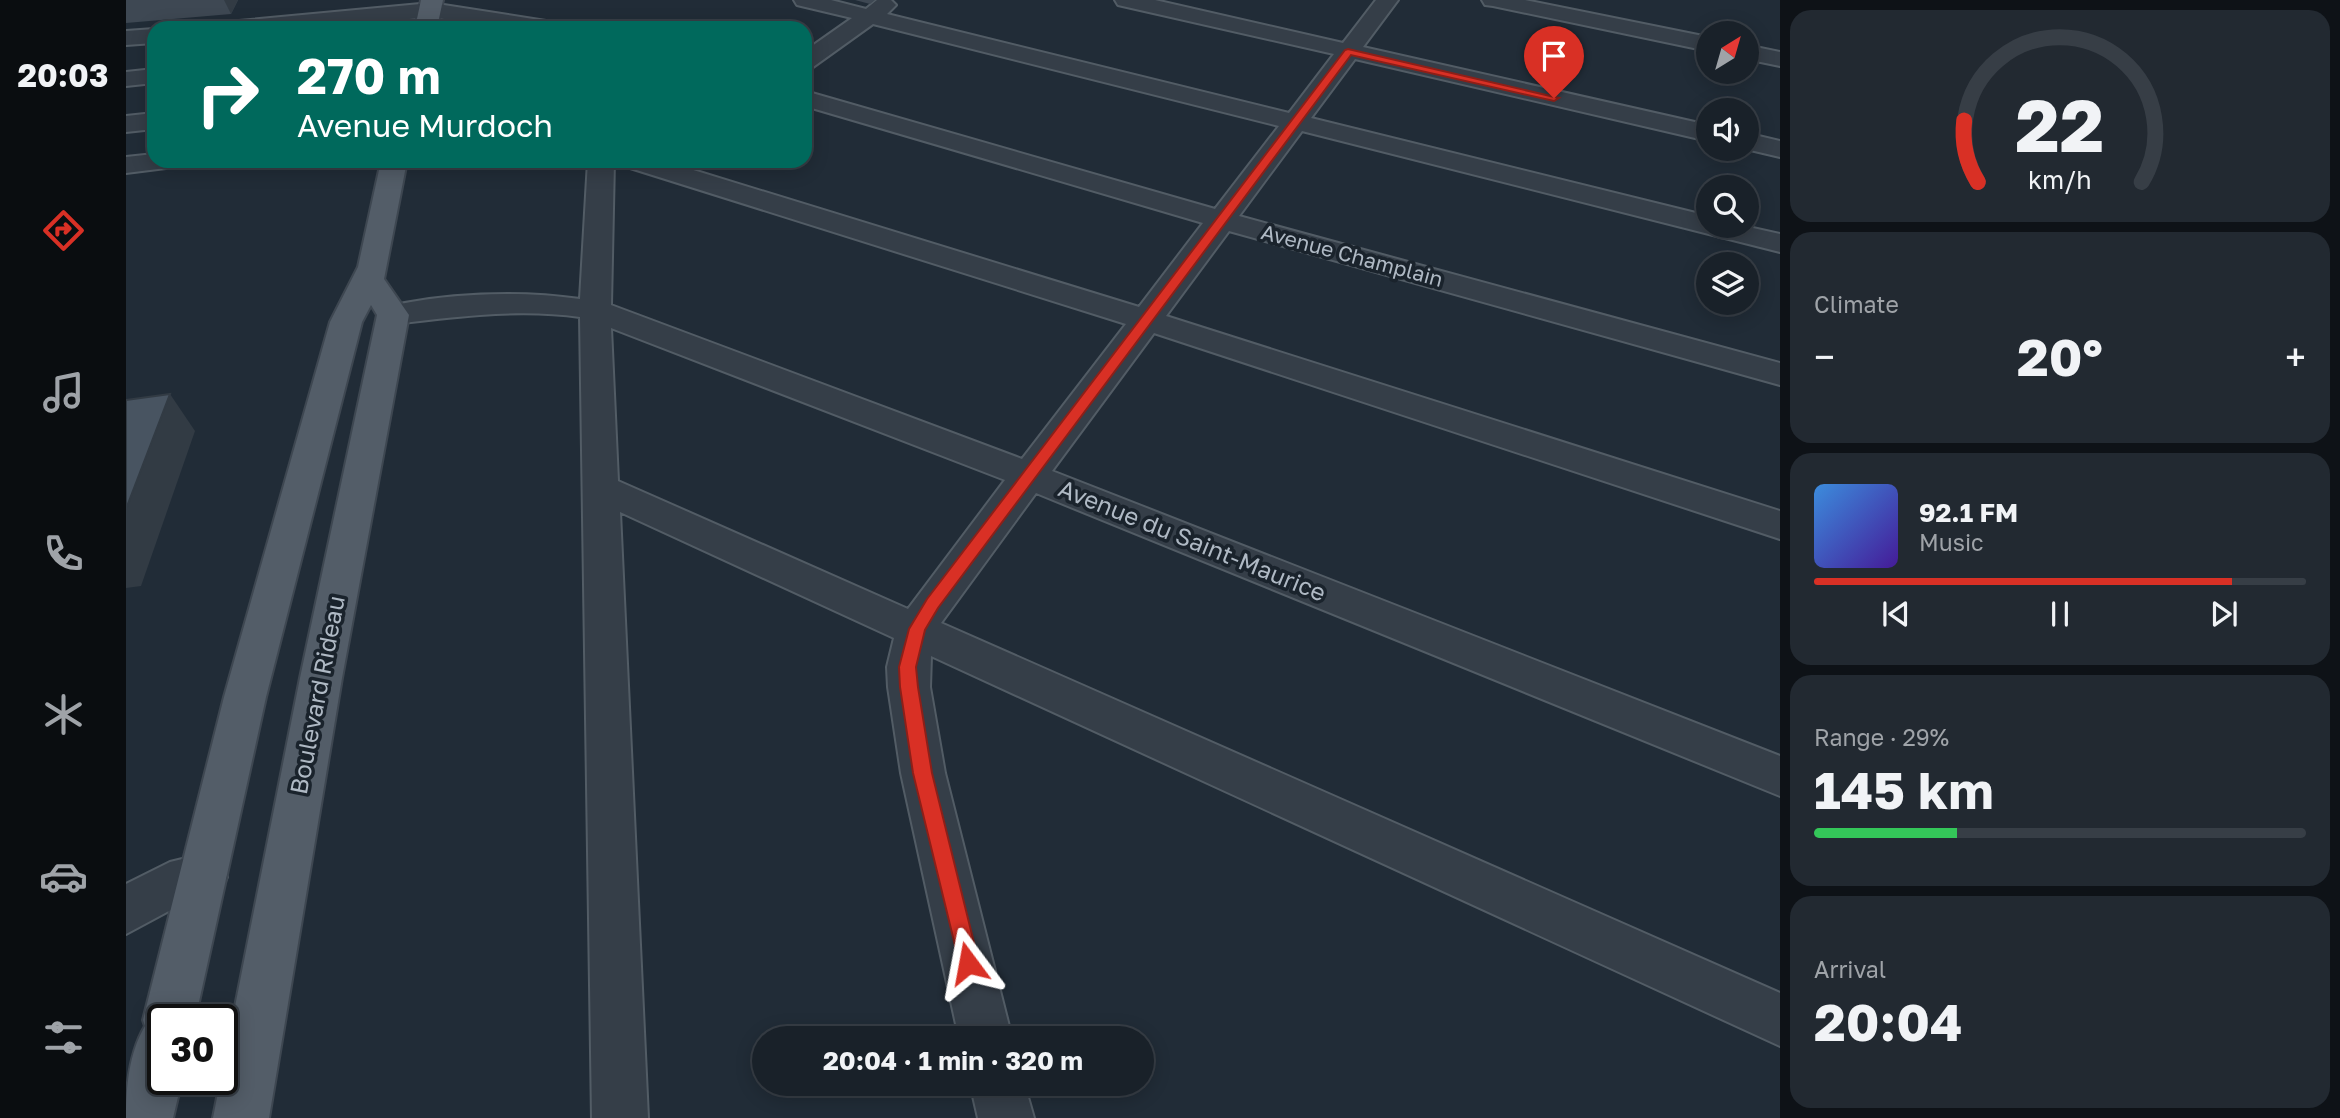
<!DOCTYPE html>
<meta charset="utf-8">
<style>
body{margin:0;font-family:"Golos Text",sans-serif;background:#222931;color:#f1f3f6;height:100vh;display:flex;flex-direction:column;font-size:26px;white-space:nowrap}
*{box-sizing:border-box;margin:0}
p{font-size:23px;color:#9fa3a8}
.icon{flex:none;width:38px;height:38px;fill:none;stroke:currentColor;stroke-width:2;stroke-linecap:round;stroke-linejoin:round}
.map{position:relative;flex:1;overflow:hidden}
.drawer{display:flex;flex-direction:column;gap:10px;padding:10px;background:#0e1217;width:560px}
.drawer>*{flex:none}
.top-card{position:absolute;left:21px;top:21px;width:665px;height:147px;border-radius:21px;box-shadow:0 4px 18px #0003,0 0 0 2px #373e46;background:#00695c;color:#fff;overflow:hidden}
.needle{width:46px;rotate:37deg}
.fabs{position:absolute;left:1570px;top:21px;display:grid;gap:14px}
.fabs a{display:grid;place-items:center;width:63px;height:63px;border-radius:50%;background:#192129;box-shadow:0 4px 18px #0003,0 0 0 2px #373e46;font-size:35px}
.speed{position:absolute;left:21px;top:1004px;display:flex;gap:14px;font-size:35px;font-weight:700;text-align:center}
.speed>*{display:grid;place-content:center;width:91px;height:91px;border-radius:50%;background:#192129;box-shadow:0 4px 18px #0003,0 0 0 2px #373e46;line-height:1}
.speed .limit{border:4px solid #111;border-radius:10px;background:#fff;color:#111}
.pin{position:absolute;display:grid;place-items:center;width:60px;height:60px;color:#fff;margin:-72px -30px;border-radius:50% 50% 50% 0;rotate:-45deg;box-shadow:0 0 7px #0007}
.pin .icon{rotate:45deg}
.me{position:absolute;width:77px;margin:-38px;rotate:347deg;stroke-linejoin:round;filter:drop-shadow(0 0 5px #0008)}
.turn{display:flex;align-items:center;gap:24px;height:147px;padding:0 35px;font-size:32px}
.turn .icon{width:91px;height:91px;stroke-width:2.5}
.turn b{display:block;font-size:49px;line-height:60px}
.big{font-size:52px;font-weight:700;line-height:1.1}
.drawer .widget{flex:1;display:flex;flex-direction:column;justify-content:center;gap:10px;min-width:0;padding:0 24px;border-radius:21px;background:#222931}
.drawer .dial{align-items:center;gap:0}
.dial svg{height:182px;overflow:visible;fill:none;stroke:#373e46;stroke-width:7;stroke-linecap:round;text-anchor:middle}
.dial text{fill:#f1f3f6;stroke:none}
.song{display:flex;align-items:center;gap:21px}
.cover{width:84px;height:84px;border-radius:10px;background:linear-gradient(135deg,hsl(210 70% 55%),hsl(260 70% 35%))}
.played{height:7px;border-radius:4px;background:linear-gradient(90deg,#d93025 85%,#373e46 85%)}
.keys{display:flex;justify-content:space-around;direction:ltr}
.heat{display:flex;justify-content:space-between;align-items:center;font-size:38px;direction:ltr}
.charge{height:10px;border-radius:5px;background:linear-gradient(90deg,#34c759 29%,#373e46 0)}
.trip{position:absolute;left:626px;top:1026px;width:402px;height:70px;border-radius:35px;background:#192129;box-shadow:0 4px 18px #0003,0 0 0 2px #373e46;font-weight:700;line-height:70px;text-align:center}
main{display:flex;flex:1;min-height:0}
.tab-bar{display:flex;flex-direction:column;width:126px;justify-content:space-around;align-items:center;background:#0a0d10;color:#9fa3a8}
.tab-bar .icon{width:49px;height:49px}
.tab-bar .active{color:#d93025}
.tab-bar b{font-size:32px;color:#f1f3f6}
.map>svg:first-child{display:block}
.lines{fill:none;stroke-linecap:round;stroke-linejoin:round}
.minor-casing{stroke:#525c65;stroke-width:4}
.major-casing{stroke:#3e4751;stroke-width:4}
.minor{fill:#353e48;fill-rule:evenodd}
.major{fill:#535d68;fill-rule:evenodd}
.wall{fill:#3e4853}
.shaded-wall{fill:#323b44}
.building{fill:#485461;stroke:#323b44;stroke-width:2}
.route{fill:#d93025;stroke:#8d1f18;stroke-width:2}
.labels{text-anchor:middle;stroke-width:7;stroke-linejoin:round;paint-order:stroke}
.far-street-label{font-size:21px;fill:#afb9c4;stroke:#1a232c}
.street-label{font-size:24px;fill:#afb9c4;stroke:#1a232c}
</style>
<main>
<nav class="tab-bar">
<b>20:03</b>
<svg class="icon active" aria-label="directions" viewBox="0 0 24 24"><path d="M12 3l9 9-9 9-9-9zM9 14v-3h6M13 9l2 2-2 2"/></svg>
<svg class="icon" aria-label="music" viewBox="0 0 24 24"><path d="M9 18V5l10-2v13"/><circle cx="6" cy="18" r="3"/><circle cx="16" cy="16" r="3"/></svg>
<svg class="icon" aria-label="phone" viewBox="0 0 24 24"><path d="M5 4h4l2 5-3 2q2 4 5 5l2-3 5 2v4C11 20 4 13 5 4z"/></svg>
<svg class="icon" aria-label="climate" viewBox="0 0 24 24"><path d="M12 3v18M4 7l16 10M4 17L20 7"/></svg>
<svg class="icon" aria-label="car" viewBox="0 0 24 24"><path d="M5 17H2v-5l4-1 3-4h7l3 4 3 1v5h-3M9 17h6M6 11h13"/><circle cx="7" cy="17" r="2"/><circle cx="17" cy="17" r="2"/></svg>
<svg class="icon" aria-label="filters" viewBox="0 0 24 24"><path d="M4 7h16M4 17h16"/><circle cx="9" cy="7" r="2"/><circle cx="15" cy="17" r="2"/></svg>
</nav>
<div class="map">
<svg width="1654" height="1118" viewBox="0 0 1654 1118">
<rect width="100%" height="100%" fill="#212c37"/>
<g class="lines">
<defs>
<g id="minor">
<path d="M 668,0 L 705,0 L 740,9 L 751,0 L 765,0 L 770,5 L 761,14 L 1163,113 L 1208,54 L 992,5 L 989,0 L 1029,0 L 1217,43 L 1250,0 L 1272,0 L 1237,47 L 1582,125 L 1582,141 L 1229,59 L 1185,118 L 1582,216 L 1582,226 L 1618,226 L 1654,234 L 1654,252 L 1176,131 L 1113,216 L 1654,363 L 1654,385 L 1103,231 L 1040,316 L 1654,511 L 1654,539 L 1028,333 L 926,471 L 1654,756 L 1654,796 L 910,493 L 815,623 L 1654,993 L 1654,1046 L 805,656 L 804,687 L 819,773 L 886,1038 L 833,1038 L 775,773 L 762,687 L 761,667 L 768,638 L 494,512 L 522,1118 L 466,1118 L 454,317 C 392,308 329,317 267,324 L 256,322 L 251,315 L 256,308 C 315,293 394,290 454,299 L 462,161 L 488,161 L 485,305 L 896,459 L 1000,324 L 501,167 L 497,161 L 538,161 L 1013,307 L 1077,223 L 679,106 L 679,91 L 1089,209 L 1153,126 L 747,24 L 687,67 L 679,69 L 679,51 L 726,18 L 671,5 ZM 485,328 L 879,480 L 782,609 L 492,481 Z"/>
<path d="M 1356,0 L 1399,0 L 1582,37 L 1582,51 L 1367,6 L 1359,5 Z"/>
<path d="M 305,3 L 420,21 L 428,23 L 431,28 L 377,28 L 305,17 L 184,28 L 102,28 L 105,23 L 113,21 Z"/>
<path d="M 28,29 L 28,43 L 0,45 L 0,31 Z"/>
<path d="M 1620,45 L 1654,52 L 1654,66 L 1620,59 Z"/>
<path d="M 28,69 L 28,83 L 0,86 L 0,72 Z"/>
<path d="M 28,113 L 28,129 L 0,132 L 0,116 Z"/>
<path d="M 1620,133 L 1654,141 L 1654,157 L 1620,149 Z"/>
<path d="M 28,154 L 28,161 L 52,161 L 48,167 L 0,173 L 0,157 Z"/>
<path d="M 77,854 L 94,861 L 101,877 L 94,893 L 54,905 L 0,934 L 0,884 L 44,862 Z"/>
<path d="M 844,1083 L 898,1083 L 908,1118 L 852,1118 Z"/>
</g>
<g id="major">
<path d="M 295,0 L 317,0 L 311,28 L 289,28 Z"/>
<path d="M 255,161 L 281,161 L 258,279 L 283,315 L 216,678 L 143,1118 L 87,1118 L 174,678 L 251,315 L 245,305 L 236,322 L 140,697 L 69,1020 L 37,1020 L 37,1080 L 56,1080 L 47,1118 L 0,1118 C 0,1087 3,1053 19,1026 L 17,1020 L 98,697 L 204,322 L 232,267 Z"/>
</g>
</defs>
<!-- minor casing -->
<use href="#minor" class="minor-casing"/>
<!-- major casing -->
<use href="#major" class="major-casing"/>
<!-- minor -->
<use href="#minor" class="minor"/>
<!-- major -->
<use href="#major" class="major"/>
</g>
<!-- wall -->
<g class="wall">
<path d="M 0,0 L 112,0 L 105,14 L 0,23 Z"/>
<path d="M 729,0 L 749,0 L 744,4 Z"/>
</g>
<!-- shaded-wall -->
<g class="shaded-wall">
<path d="M 98,0 L 112,0 L 105,14 Z"/>
<path d="M 44,394 L 69,431 L 15,586 L 0,588 L 0,509 Z"/>
</g>
<!-- building -->
<path class="building" d="M 44,394 L 0,509 L 0,400 Z"/>
<!-- route -->
<path class="route" d="M 1222,49 L 1433,98 L 1428,101 L 1225,55 L 812,608 L 799,630 L 790,667 L 792,687 L 806,773 L 853,963 L 850,970 L 842,973 L 835,970 L 787,773 L 774,687 L 773,667 L 783,629 L 801,599 L 1219,50 Z"/>
<g class="labels">
<!-- far-street labels -->
<g class="far-street-label">
<text transform="translate(1226 256) rotate(15)" y="7">Avenue Champlain</text>
</g>
<!-- street labels -->
<g class="street-label">
<text transform="translate(1066 541) rotate(22)" y="8">Avenue du Saint-Maurice</text>
<text transform="translate(192 695) rotate(-79)" y="8">Boulevard Rideau</text>
</g>
</g>
</svg>
<div class="fabs">
<a><svg class="needle" viewBox="-14 -14 28 28"><path d="M0-13l5 13h-10z" fill="#e53935"/><path d="M0 13l5-13h-10z" fill="#9fa3a8"/></svg></a>
<a><svg class="icon" aria-label="sound" viewBox="0 0 24 24"><path d="M4 9h4l5-4v14l-5-4H4zM17 9q2 3 0 6"/></svg></a>
<a><svg class="icon" aria-label="search" viewBox="0 0 24 24"><circle cx="10" cy="10" r="6"/><path d="M15 15l6 6"/></svg></a>
<a><svg class="icon" aria-label="layers" viewBox="0 0 24 24"><path d="M12 4l9 5-9 5-9-5zM3 14l9 5 9-5"/></svg></a>
</div>
<div class="speed"><div class="limit">30</div></div>
<div class="pin" style="left:1428px;top:98px;background:#d93025"><svg class="icon" aria-label="arrive" viewBox="0 0 24 24"><path d="M6 21V4h12l-3 4 3 4H6"/></svg></div>
<svg class="me" style="left:842px;top:963px" viewBox="-20 -20 40 40"><path d="M0-17L14 15 0 8-14 15z" fill="#d93025" stroke="#fff" stroke-width="4"/></svg>
<div class="trip">20:04 · 1 min · 320 m</div>
<div class="top-card">
<div class="turn"><svg class="icon" aria-label="right" viewBox="0 0 24 24"><path d="M7 20v-9h11M14 6l5 5-5 5"/></svg><div><b>270 m</b>Avenue Murdoch</div></div>
</div>
</div>
<section class="drawer">
<div class="widget dial"><svg viewBox="0 0 100 80">
<path d="M14 69A42 42 0 1 1 86 69"/>
<path d="M14 69A42 42 0 0 1 8 42" stroke="#d93025"/>
<text x="50" y="56" font-size="32" font-weight="700">22</text>
<text x="50" y="72" font-size="11">km/h</text>
</svg></div>
<div class="widget"><p>Climate</p>
<div class="heat"><a>−</a><b class="big">20°</b><a>+</a></div>
</div>
<div class="widget">
<div class="song"><i class="cover"></i><div><b>92.1 FM</b><p>Music</p></div></div>
<div class="played"></div>
<div class="keys"><svg class="icon" aria-label="previous" viewBox="0 0 24 24"><path d="M18 5L8 12l10 7zM5 5v14"/></svg><svg class="icon" aria-label="pause" viewBox="0 0 24 24"><path d="M8 5v14M16 5v14"/></svg><svg class="icon" aria-label="next" viewBox="0 0 24 24"><path d="M6 5l10 7-10 7zM19 5v14"/></svg></div>
</div>
<div class="widget"><p>Range · 29%</p><b class="big">145 km</b><div class="charge"></div></div>
<div class="widget"><p>Arrival</p><b class="big">20:04</b></div>
</section>
</main>
